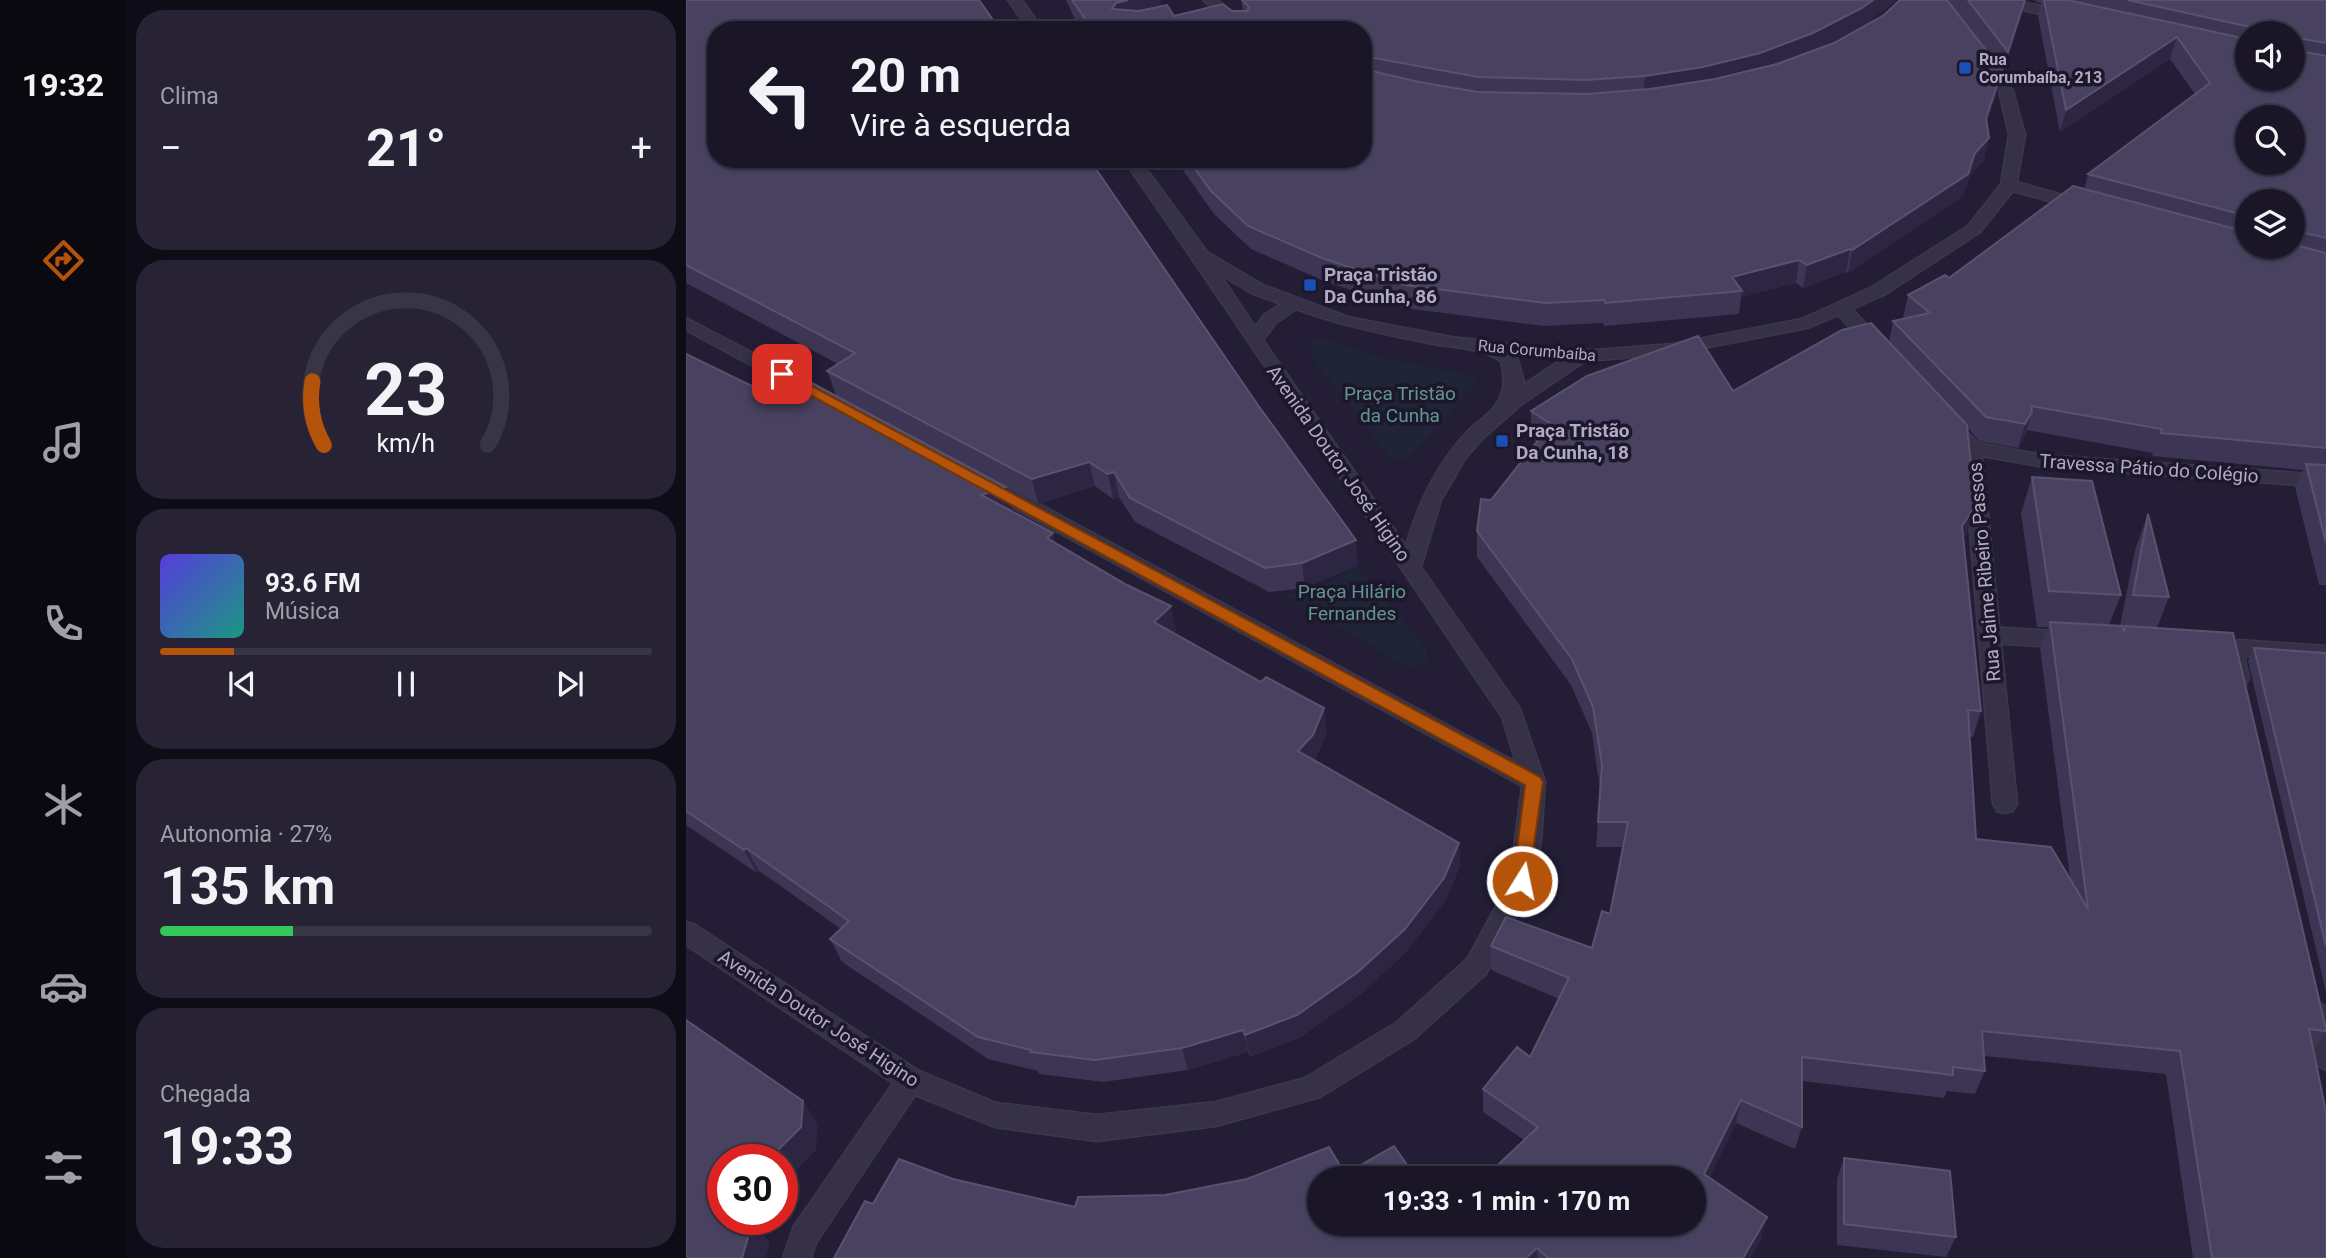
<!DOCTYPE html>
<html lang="pt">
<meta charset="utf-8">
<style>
body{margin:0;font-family:Roboto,sans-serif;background:#272334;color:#f1f3f6;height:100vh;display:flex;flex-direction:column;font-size:26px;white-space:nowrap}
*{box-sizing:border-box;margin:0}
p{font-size:23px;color:#9f9fa8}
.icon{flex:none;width:38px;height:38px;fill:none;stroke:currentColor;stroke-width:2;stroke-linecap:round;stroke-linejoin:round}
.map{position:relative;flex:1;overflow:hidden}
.panel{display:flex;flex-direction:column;gap:10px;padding:10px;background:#0e0c16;width:560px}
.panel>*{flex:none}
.top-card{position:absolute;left:21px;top:21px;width:665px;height:147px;border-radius:28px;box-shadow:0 2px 5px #0004,0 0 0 2px #383545;background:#1a1628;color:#f1f3f6;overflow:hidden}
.tools{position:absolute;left:1549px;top:21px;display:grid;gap:14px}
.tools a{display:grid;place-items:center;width:70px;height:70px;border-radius:50%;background:#1a1628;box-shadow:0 2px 5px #0004,0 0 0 2px #383545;font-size:35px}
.speed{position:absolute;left:21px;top:1144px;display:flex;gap:14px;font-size:35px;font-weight:700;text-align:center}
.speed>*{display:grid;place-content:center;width:91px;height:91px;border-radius:50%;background:#1a1628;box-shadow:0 2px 5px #0004,0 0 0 2px #383545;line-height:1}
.speed .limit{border:10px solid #d22;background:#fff;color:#111}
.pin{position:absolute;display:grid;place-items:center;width:60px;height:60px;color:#fff;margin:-30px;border-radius:14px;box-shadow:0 4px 10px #0006}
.me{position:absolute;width:77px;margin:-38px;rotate:10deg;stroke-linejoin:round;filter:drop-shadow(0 0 5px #0008)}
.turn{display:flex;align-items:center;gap:24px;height:147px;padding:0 28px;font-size:32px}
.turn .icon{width:91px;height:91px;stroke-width:2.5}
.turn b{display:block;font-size:49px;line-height:60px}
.big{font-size:52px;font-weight:700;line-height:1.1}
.panel .tile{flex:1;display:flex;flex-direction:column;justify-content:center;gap:10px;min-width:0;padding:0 24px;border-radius:28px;background:#272334}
.panel .dial{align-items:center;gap:0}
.dial svg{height:182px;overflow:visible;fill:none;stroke:#383545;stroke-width:7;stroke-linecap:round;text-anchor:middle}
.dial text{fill:#f1f3f6;stroke:none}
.song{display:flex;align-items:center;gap:21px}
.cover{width:84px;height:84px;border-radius:10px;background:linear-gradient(135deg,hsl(250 70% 55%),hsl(170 70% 35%))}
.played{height:7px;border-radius:4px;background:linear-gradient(90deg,#b45309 15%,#383545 15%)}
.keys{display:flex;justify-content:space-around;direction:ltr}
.heat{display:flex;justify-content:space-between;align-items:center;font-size:38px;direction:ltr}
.charge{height:10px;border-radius:5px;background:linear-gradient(90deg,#34c759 27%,#383545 0)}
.trip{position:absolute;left:621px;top:1166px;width:399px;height:70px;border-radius:35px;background:#1a1628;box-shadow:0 2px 5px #0004,0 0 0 2px #383545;font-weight:700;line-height:70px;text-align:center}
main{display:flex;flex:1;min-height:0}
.menu{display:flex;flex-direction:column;width:126px;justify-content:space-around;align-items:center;background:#0a0910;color:#9f9fa8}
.menu .icon{width:49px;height:49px}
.menu .current{color:#b45309}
.menu b{font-size:32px;color:#f1f3f6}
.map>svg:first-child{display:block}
.green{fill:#1f2537}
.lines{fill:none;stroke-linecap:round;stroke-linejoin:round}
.pedestrian-casing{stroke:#3c374d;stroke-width:3}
.minor-casing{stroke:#3c374d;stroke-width:3}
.pedestrian{fill:#363147;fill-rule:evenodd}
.minor{fill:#363147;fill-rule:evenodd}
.wall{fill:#3c3553;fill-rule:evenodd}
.shaded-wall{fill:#2d2643}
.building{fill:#484160;stroke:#59526f;stroke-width:2;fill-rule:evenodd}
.route{fill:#b45309;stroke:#753606;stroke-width:2}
.transit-dot{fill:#1a4fb4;stroke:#1c172b;stroke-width:2.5}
.labels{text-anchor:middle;stroke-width:7;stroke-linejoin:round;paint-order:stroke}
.far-poi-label{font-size:16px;font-weight:bold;fill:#b1aac4;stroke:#1c172b;text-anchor:start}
.far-street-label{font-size:16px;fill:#b1aac4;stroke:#1c172b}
.poi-label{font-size:19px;font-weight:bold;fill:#b1aac4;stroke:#1c172b;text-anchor:start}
.park-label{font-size:19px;fill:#619690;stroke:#1c172b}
.street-label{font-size:19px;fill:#b1aac4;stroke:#1c172b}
</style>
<main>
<nav class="menu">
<b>19:32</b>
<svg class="icon current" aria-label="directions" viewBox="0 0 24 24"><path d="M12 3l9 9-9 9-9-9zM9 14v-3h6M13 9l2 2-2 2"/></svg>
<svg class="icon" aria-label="music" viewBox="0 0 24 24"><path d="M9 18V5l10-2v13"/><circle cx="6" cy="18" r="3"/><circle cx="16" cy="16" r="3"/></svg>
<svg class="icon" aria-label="phone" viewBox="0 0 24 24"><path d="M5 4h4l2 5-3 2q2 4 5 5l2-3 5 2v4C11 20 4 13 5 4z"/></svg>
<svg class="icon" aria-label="climate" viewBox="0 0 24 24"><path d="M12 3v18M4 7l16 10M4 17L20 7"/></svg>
<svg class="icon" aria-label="car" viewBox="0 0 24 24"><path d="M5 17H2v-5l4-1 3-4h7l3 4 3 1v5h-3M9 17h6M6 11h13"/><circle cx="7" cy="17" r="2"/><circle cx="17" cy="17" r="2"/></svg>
<svg class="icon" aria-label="filters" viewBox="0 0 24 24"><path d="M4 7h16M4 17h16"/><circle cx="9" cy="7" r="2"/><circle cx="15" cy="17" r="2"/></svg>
</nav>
<section class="panel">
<div class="tile"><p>Clima</p>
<div class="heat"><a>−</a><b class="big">21°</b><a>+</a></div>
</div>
<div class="tile dial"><svg viewBox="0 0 100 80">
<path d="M14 69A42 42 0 1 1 86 69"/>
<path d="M14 69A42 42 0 0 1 9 41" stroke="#b45309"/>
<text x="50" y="56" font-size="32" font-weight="700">23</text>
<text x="50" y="72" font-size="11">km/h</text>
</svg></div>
<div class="tile">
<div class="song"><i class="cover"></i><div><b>93.6 FM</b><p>Música</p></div></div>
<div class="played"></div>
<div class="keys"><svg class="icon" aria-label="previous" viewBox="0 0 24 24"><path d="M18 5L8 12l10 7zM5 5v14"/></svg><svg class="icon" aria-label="pause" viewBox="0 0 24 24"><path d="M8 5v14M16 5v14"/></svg><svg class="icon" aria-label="next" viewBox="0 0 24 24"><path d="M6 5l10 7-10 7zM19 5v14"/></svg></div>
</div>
<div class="tile"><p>Autonomia · 27%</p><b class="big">135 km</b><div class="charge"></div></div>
<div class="tile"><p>Chegada</p><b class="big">19:33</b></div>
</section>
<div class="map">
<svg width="1640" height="1258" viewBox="0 0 1640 1258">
<rect width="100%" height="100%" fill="#231d36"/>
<!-- green -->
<g class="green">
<path d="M 630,339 L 637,339 L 697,358 L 784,375 L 790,379 L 788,386 L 722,457 L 714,460 L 705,458 L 627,359 L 624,341 Z"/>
<path d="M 667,562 L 740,648 L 741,661 L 730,668 L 719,666 L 599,595 L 618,593 L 661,574 Z"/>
</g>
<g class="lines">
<defs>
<path id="pedestrian" d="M 1303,627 L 1387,632 L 1394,635 L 1398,640 L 1394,645 L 1387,648 L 1303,643 L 1296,640 L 1292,635 L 1296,630 Z"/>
<g id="minor">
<path d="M 322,0 L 336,0 L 357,30 L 343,30 Z"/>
<path d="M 517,0 L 532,0 L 564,30 L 549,30 Z"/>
<path d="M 1303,0 L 1328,0 L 1386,13 L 1388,16 L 1381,20 L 1305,3 Z"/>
<path d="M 1295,55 L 1300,56 L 1327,91 L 1339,135 L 1331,182 L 1401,202 L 1403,205 L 1401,208 L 1395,210 L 1327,191 L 1294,232 L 1198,295 L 1166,309 L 1198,343 L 1201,347 L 1198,351 L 1186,351 L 1152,315 L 1121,328 L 987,354 L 899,361 L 836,404 L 796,439 L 779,459 L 755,500 L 735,567 L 834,709 L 859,782 L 855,841 L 848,881 L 800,974 L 728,1039 L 634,1097 L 530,1126 L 411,1141 L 309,1127 L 229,1095 L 130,1243 L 125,1258 L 97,1258 L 108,1226 L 207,1083 L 0,945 L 0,922 L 9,925 L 233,1071 L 310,1103 L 411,1115 L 530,1102 L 619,1078 L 710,1023 L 782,958 L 824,880 L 836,786 L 291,488 L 288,483 L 291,478 L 305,478 L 830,762 L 816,717 C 689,531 566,344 437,159 L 453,159 L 521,252 L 577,285 L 662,317 L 765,337 L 862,348 L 910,350 L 987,344 L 1116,319 L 1186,287 L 1282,226 L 1315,184 L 1323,135 L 1313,91 L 1288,59 ZM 534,274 L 565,293 L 595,304 L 578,315 L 569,327 ZM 610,309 C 654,325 697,334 742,343 C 767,348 793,347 815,361 C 819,377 820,393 809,406 C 802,416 789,423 781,432 C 750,465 732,503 720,546 L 577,340 L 590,323 ZM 830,355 L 876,359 L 836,386 L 838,381 Z"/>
<path d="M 0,318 L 149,396 L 152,400 L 143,406 L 137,404 L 0,330 Z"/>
<path d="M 1264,419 L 1271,421 L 1292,443 L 1358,455 L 1640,475 L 1640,487 L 1358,467 L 1296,456 L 1331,804 L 1327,811 L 1319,813 L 1311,811 L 1307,804 L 1277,450 L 1255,425 Z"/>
<path d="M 1553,640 L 1640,646 L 1640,662 L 1560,656 L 1559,661 L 1563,678 L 1560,684 L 1552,686 L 1544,684 L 1537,661 L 1545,642 Z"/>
<path d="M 1629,1002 L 1638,1005 L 1640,1009 L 1640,1070 L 1631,1066 C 1624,1051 1613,1021 1620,1005 Z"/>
</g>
</defs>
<!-- pedestrian casing -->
<use href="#pedestrian" class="pedestrian-casing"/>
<!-- minor casing -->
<use href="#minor" class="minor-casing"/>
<!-- pedestrian -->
<use href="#pedestrian" class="pedestrian"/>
<!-- minor -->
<use href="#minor" class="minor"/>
</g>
<!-- wall -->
<g class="wall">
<path d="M 0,0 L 672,565 L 619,588 L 583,592 L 449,522 L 433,497 L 427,499 L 409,486 L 352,504 L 150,395 L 141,371 L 152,364 L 0,283 Z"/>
<path d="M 380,0 L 474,0 L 475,6 L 488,16 L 557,11 L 555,0 L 1211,0 L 1172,30 L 1261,0 L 1340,0 L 1317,73 L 1316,72 L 1311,93 L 1301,122 L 1298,160 L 1284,175 L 1277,196 L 1162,273 L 1160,272 L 1117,288 L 1110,283 L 1055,297 L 1053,314 L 918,326 L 917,323 L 858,326 L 719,308 L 638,281 L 565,249 L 528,214 L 489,159 L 677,159 L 677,30 L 396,30 L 391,24 Z"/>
<path d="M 1349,0 L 1640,0 L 1640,585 L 1633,585 L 1609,487 L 1617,470 L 1466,456 L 1467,453 L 1341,430 L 1339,436 L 1332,448 L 1293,441 L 1282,428 L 1281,532 L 1278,538 L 1295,711 L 1287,737 L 1283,737 L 1290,839 L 1384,878 L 1354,648 L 1362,627 L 1351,627 L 1335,513 L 1346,477 L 1435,595 L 1423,625 L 1434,626 L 1449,550 L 1462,514 L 1483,597 L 1471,628 L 1640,1029 L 1640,1032 L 1627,1050 L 1640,1258 L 1507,1258 L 1480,1074 L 1298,1056 L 1299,1071 L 1289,1094 L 1261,1091 L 1258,1098 L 1116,1081 L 1116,1127 L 1109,1149 L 1050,1123 L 1023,1178 L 1075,1239 L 1064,1258 L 148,1258 L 187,1204 L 267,1179 L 389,1207 L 634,1223 L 1008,1223 L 838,1140 L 797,1112 L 797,1089 L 844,1057 L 873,999 L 805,970 L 805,946 L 906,948 L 924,914 L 937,847 L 910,847 L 914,790 L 906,733 L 885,685 L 791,557 L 791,531 L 805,500 L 851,442 L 845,438 L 845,411 L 1047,391 L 1203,342 L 1207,321 L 1217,318 L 1222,295 L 1263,278 L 1398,189 L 1402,174 L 1509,94 L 1484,59 L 1374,132 L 1352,16 L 1355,3 L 1350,2 ZM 1561,33 L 1606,33 L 1561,79 ZM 1561,201 L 1606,201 L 1606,247 L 1561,247 Z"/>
<path d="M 0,354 L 95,400 L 320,487 L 326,512 L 367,533 L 369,543 L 490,630 L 488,633 L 641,732 L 629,760 L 773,843 L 774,866 L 759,901 L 720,952 L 675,994 L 615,1037 L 564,1057 L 562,1052 L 502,1070 L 417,1082 L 353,1074 L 352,1071 L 302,1059 L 156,962 L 144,939 L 155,929 L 73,871 L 71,873 L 0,825 Z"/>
<path d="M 1568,648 L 1640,653 L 1640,992 L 1562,661 Z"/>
<path d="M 1158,1158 L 1270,1237 L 1260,1257 L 1151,1245 L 1151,1179 Z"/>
</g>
<!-- shaded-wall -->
<g class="shaded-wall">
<path d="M 442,0 L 474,0 L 476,14 L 426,9 L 430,3 Z"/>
<path d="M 1187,0 L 1211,0 L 1172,30 L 1124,55 L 957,98 L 959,76 Z"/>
<path d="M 1339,0 L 1336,13 L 1317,73 L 1322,52 Z"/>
<path d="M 1491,37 L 1484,59 L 1374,132 L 1380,110 Z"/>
<path d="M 1316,71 L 1311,93 L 1295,140 L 1300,118 Z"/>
<path d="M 1303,138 L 1298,160 L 1284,175 L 1277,196 L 1162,273 L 1166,250 L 1289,153 Z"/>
<path d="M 1164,249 L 1160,272 L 1117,288 L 1121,265 Z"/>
<path d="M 1113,260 L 1110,283 L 1055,297 L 1056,291 L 1046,277 Z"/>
<path d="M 1346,412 L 1339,436 L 1332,448 L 1339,424 Z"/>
<path d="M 403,462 L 409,486 L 352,504 L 346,479 Z"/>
<path d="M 428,472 L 433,497 L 427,499 L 422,474 Z"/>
<path d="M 320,487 L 327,511 L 302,519 L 295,495 Z"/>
<path d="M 1289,506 L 1281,532 L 1269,553 L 1276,526 Z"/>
<path d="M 367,533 L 373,557 L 361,538 Z"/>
<path d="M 670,540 L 672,565 L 619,588 L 616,563 Z"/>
<path d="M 485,606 L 490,630 L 473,646 L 468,622 Z"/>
<path d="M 638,708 L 641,732 L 630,759 L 616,774 L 612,751 Z"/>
<path d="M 773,843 L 774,866 L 759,901 L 720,952 L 675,994 L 615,1037 L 564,1057 L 559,1035 Z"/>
<path d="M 60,848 L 73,871 L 71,873 L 58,850 Z"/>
<path d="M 557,1030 L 562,1052 L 502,1070 L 496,1048 Z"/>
<path d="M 1055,1100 L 1050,1123 L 1014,1197 L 1018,1174 Z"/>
<path d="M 117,1101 L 132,1124 L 130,1150 L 96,1185 L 96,1160 L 82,1160 Z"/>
<path d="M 1081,1217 L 1075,1239 L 1064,1258 L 1057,1258 Z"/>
<path d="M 67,1221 L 84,1243 L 80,1258 L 56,1258 Z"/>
<path d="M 851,1248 L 851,1258 L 840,1258 Z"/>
</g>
<!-- building -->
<g class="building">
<path d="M 0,0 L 293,0 L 314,30 L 30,30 L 30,159 L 403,159 L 574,408 L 670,540 L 616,563 L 579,568 L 444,498 L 428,472 L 422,474 L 403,462 L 346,479 L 141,371 L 169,353 L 0,265 Z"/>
<path d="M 386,0 L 442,0 L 430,3 L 426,9 L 453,11 L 481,5 L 488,16 L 537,4 L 546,11 L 561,11 L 563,7 L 556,0 L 1187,0 L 1176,8 L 1127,33 L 1074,53 L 1017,67 L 959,76 L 900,80 L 792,77 L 677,56 L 677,30 L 407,30 Z"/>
<path d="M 1214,0 L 1261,0 L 1316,71 L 1300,118 L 1303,138 L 1289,153 L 1282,174 L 1166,250 L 1164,249 L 1121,265 L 1113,260 L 1046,277 L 1056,291 L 919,303 L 918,300 L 859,303 L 718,285 L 636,258 L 562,226 L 525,191 L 502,159 L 677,159 L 677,69 L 733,82 L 792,92 L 901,94 L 964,89 L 1029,79 L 1091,64 L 1148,43 L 1198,15 Z"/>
<path d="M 1282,0 L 1339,0 L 1322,52 Z"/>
<path d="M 1358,0 L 1381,0 L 1561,39 L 1561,79 L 1606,79 L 1606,33 L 1570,33 L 1569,28 L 1442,0 L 1640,0 L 1640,43 L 1612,38 L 1614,51 L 1640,56 L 1640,238 L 1606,230 L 1606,201 L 1561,201 L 1561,216 L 1402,174 L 1524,83 L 1491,37 L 1380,110 ZM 1561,117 L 1606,117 L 1606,163 L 1561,163 Z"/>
<path d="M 1387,186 L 1561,232 L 1561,247 L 1606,247 L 1606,244 L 1640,253 L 1640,448 L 1475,433 L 1476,429 L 1345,406 L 1346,412 L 1339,424 L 1300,417 L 1207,321 L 1244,313 L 1222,295 L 1259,275 L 1263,278 Z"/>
<path d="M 1185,323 L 1281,425 L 1289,506 L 1276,526 L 1295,711 L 1282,710 L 1290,839 L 1365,847 L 1402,909 L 1364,622 L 1437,626 L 1438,632 L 1440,626 L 1547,633 L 1640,1029 L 1640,1031 L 1623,1029 L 1640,1112 L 1640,1258 L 1526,1258 L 1494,1051 L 1296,1031 L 1299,1071 L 1267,1067 L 1267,1075 L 1116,1057 L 1116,1127 L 1055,1100 L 1018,1174 L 1081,1217 L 1057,1258 L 862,1258 L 851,1248 L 840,1258 L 148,1258 L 179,1201 L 187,1204 L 213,1159 L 267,1179 L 389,1207 L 392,1197 L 479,1195 L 561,1179 L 643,1147 L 659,1174 L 708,1146 L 730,1178 L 634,1178 L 634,1223 L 1008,1223 L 1008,1178 L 798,1178 L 852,1127 L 797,1089 L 831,1047 L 844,1057 L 883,978 L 805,946 L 820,917 L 906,948 L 916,911 L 924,914 L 942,822 L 912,822 L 916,765 L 907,707 L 886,659 L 791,531 L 795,499 L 805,500 L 865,424 L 845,411 L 901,376 L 1012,336 L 1047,391 L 1156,330 Z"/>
<path d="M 0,354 L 95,400 L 124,382 L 320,487 L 295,495 L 367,533 L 361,538 L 441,585 L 485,606 L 468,622 L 575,682 L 580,677 L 638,708 L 627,735 L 612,751 L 773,843 L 758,878 L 719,929 L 672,972 L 611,1015 L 559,1035 L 557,1030 L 496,1048 L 409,1060 L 344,1052 L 345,1050 L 292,1037 L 144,939 L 163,921 L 60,848 L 58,850 L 0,811 Z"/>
<path d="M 1620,464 L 1640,465 L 1640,543 Z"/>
<path d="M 1346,477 L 1406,481 L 1435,595 L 1363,591 Z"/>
<path d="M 1462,514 L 1483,597 L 1447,595 Z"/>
<path d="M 1568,648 L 1640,653 L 1640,946 Z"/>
<path d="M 0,1020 L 117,1101 L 115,1127 L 82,1160 L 37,1160 L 37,1220 L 65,1220 L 67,1221 L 56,1258 L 0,1258 Z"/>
<path d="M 1158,1158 L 1264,1171 L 1270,1237 L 1158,1224 Z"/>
</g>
<!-- route -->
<path class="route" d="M 96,370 L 854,777 L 857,782 L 842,886 L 836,888 L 829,886 L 827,881 L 839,785 L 91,377 L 91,371 Z"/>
<!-- markers -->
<g class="transit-dot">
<rect x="1272" y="61" width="14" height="14" rx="3.5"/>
<rect x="617" y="278" width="14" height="14" rx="3.5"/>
<rect x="809" y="434" width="14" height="14" rx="3.5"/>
</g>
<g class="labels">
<!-- far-poi labels -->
<g class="far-poi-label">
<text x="1293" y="65">Rua<tspan x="1293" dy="18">Corumbaíba, 213</tspan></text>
</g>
<!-- far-street labels -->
<g class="far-street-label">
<text transform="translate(851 350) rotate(5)" y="6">Rua Corumbaíba</text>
</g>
<!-- poi labels -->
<g class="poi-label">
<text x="638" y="281">Praça Tristão<tspan x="638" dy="22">Da Cunha, 86</tspan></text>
<text x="830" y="437">Praça Tristão<tspan x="830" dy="22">Da Cunha, 18</tspan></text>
</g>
<!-- park labels -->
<g class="park-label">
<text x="714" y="400">Praça Tristão<tspan x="714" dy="22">da Cunha</tspan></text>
<text x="666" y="598">Praça Hilário<tspan x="666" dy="22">Fernandes</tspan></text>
</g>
<!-- street labels -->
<g class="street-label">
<text transform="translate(653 463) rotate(55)" y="7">Avenida Doutor José Higino</text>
<text transform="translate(1463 468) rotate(4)" y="7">Travessa Pátio do Colégio</text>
<text transform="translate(1298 572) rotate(-95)" y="7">Rua Jaime Ribeiro Passos</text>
<text transform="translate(133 1018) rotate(33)" y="7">Avenida Doutor José Higino</text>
</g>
</g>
</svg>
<div class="tools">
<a><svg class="icon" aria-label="sound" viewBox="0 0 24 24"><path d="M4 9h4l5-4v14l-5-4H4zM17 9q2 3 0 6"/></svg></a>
<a><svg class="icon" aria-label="search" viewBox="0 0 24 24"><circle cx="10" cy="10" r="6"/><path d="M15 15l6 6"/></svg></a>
<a><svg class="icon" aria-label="layers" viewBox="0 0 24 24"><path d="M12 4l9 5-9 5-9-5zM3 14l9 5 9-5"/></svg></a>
</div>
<div class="speed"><div class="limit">30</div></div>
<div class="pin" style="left:96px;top:374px;background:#d93025"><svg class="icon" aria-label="arrive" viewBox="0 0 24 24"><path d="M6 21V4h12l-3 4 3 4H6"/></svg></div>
<svg class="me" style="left:836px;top:881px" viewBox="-20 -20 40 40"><circle r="17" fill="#b45309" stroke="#fff" stroke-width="3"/><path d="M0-11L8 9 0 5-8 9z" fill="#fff"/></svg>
<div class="trip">19:33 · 1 min · 170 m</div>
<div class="top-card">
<div class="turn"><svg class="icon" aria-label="left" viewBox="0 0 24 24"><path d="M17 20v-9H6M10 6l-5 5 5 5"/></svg><div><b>20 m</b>Vire à esquerda</div></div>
</div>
</div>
</main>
